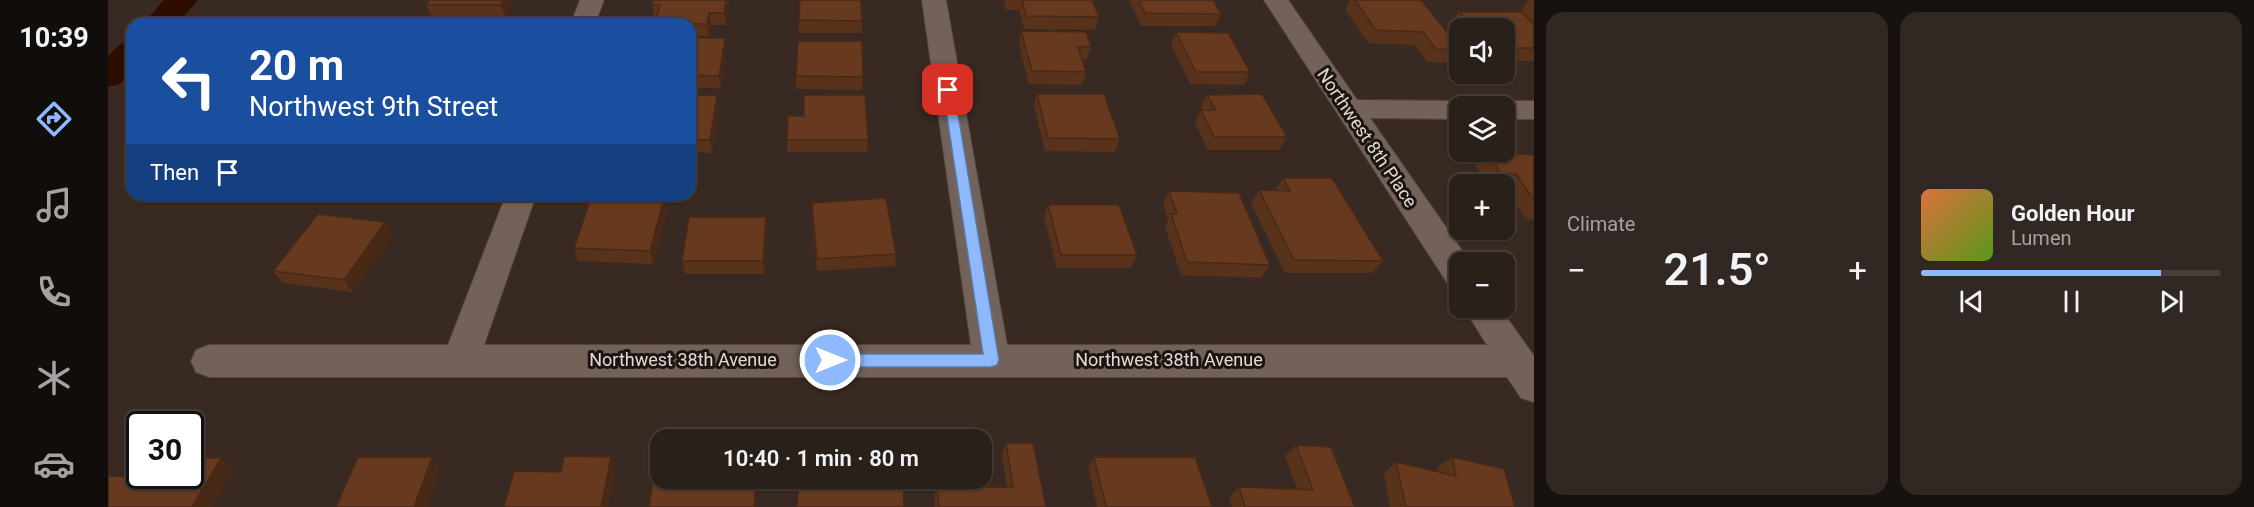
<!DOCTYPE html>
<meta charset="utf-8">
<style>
body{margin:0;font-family:Roboto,sans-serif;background:#322823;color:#f1f3f6;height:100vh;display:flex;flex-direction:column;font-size:22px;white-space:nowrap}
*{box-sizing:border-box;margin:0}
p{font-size:20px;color:#a5a3a2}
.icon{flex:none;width:33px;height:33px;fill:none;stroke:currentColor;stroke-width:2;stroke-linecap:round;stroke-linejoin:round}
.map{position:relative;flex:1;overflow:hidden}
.details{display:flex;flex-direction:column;gap:12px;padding:12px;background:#17120e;width:720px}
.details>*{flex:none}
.top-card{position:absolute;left:18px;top:18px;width:570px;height:183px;border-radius:18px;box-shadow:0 2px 4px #0004,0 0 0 2px #463e39;background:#1a4fa0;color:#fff;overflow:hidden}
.tools{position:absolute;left:1341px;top:18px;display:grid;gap:12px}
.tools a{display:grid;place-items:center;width:66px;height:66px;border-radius:12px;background:#2a201a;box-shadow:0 2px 4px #0004,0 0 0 2px #463e39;font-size:30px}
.speed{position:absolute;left:18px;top:411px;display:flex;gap:12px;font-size:30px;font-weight:700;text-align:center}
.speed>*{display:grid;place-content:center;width:78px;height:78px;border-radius:50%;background:#2a201a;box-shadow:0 2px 4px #0004,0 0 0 2px #463e39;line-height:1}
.speed .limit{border:3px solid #111;border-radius:9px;background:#fff;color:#111}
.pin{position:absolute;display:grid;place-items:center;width:51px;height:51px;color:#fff;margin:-26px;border-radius:12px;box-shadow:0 3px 9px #0006}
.me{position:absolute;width:66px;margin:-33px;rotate:90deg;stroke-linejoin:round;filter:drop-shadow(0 0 4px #0008)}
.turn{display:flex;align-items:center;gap:21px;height:126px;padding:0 24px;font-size:27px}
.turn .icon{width:78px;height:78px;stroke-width:2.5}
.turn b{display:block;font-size:42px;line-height:51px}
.then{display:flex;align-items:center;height:57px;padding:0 24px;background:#0003;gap:12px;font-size:22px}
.big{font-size:45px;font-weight:600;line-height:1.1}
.details .widget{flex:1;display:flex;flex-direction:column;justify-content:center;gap:9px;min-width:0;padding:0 21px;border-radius:18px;background:#322823}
.song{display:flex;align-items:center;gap:18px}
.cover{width:72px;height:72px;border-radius:9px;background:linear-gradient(135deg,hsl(20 70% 55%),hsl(90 70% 35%))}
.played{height:6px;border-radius:3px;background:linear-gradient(90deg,#8eb9fc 80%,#463e39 80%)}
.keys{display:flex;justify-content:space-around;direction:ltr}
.heat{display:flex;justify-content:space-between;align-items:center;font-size:33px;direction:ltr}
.details .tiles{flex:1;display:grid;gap:12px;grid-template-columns:repeat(2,1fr)}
.trip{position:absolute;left:542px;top:429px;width:342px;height:60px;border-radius:18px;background:#2a201a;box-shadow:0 2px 4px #0004,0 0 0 2px #463e39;font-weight:600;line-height:60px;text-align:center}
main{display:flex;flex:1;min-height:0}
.dock{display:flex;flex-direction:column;width:108px;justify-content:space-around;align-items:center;background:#110d0a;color:#a5a3a2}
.dock .icon{width:42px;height:42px}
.dock .selected{color:#8eb9fc}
.dock b{font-size:27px;color:#f1f3f6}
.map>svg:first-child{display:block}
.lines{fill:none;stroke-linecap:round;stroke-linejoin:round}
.canal{fill:#2c0d00;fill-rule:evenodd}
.street-casing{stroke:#52463f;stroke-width:2}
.street{fill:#726259;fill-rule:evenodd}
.wall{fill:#59321b}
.shaded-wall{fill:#482916}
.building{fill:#673a1f;stroke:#482916;stroke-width:1.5}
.route{fill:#8eb9fc;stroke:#5c78a4;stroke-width:1.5}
.labels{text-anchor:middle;stroke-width:6;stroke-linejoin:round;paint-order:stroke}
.street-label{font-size:18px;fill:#e3d9d4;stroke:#1b1411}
</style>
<main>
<nav class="dock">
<b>10:39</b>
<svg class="icon selected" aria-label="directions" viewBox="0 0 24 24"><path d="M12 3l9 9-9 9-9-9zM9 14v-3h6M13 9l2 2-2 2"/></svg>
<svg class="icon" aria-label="music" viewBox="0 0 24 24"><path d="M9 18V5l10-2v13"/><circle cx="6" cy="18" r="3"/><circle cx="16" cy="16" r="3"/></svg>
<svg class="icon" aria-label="phone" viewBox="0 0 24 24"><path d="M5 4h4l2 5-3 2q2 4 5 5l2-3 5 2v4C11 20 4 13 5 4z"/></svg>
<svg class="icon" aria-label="climate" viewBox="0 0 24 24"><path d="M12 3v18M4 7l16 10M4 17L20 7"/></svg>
<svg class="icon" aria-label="car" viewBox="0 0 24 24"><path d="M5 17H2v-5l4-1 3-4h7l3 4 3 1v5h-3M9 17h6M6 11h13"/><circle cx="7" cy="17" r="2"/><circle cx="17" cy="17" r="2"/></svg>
</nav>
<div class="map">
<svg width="1426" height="507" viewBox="0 0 1426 507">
<rect width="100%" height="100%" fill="#382a22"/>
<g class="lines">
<!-- canal -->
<g class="canal">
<path d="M 56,0 L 90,0 L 69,24 L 35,24 Z"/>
<path d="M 24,41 L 24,71 L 12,84 L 0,87 L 0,56 L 12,44 Z"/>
</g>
<defs>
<g id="street">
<path d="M 472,0 L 496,0 L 487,24 L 463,24 Z"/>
<path d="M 814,0 L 838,0 L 899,345 L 1379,345 L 1356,308 L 1392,308 L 1426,356 L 1426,402 L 1413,398 L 1399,377 L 101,377 L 88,372 L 83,361 L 88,350 L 101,345 L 340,345 L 398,195 L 428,195 L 376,345 L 863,345 Z"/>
<path d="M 1156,0 L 1180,0 L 1249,100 L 1352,101 L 1362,104 L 1364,106 L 1352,106 L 1352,119 L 1262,118 L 1362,262 L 1352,262 L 1352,288 L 1340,284 Z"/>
<path d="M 1396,101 L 1426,101 L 1426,119 L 1396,119 L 1396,106 L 1384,106 Z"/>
</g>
</defs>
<!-- street casing -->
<use href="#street" class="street-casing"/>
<!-- street -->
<use href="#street" class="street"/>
</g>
<!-- wall -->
<g class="wall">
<path d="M 321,0 L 405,0 L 397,18 L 324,18 L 318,5 Z"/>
<path d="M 621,0 L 618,25 L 603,25 L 601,36 L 582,36 L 582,24 L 547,24 L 549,17 L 546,17 L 544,5 Z"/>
<path d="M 896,0 L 984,0 L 991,17 L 987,30 L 916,29 L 911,10 L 898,10 Z"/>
<path d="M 1021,0 L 1105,0 L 1113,14 L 1107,26 L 1033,26 Z"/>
<path d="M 1242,0 L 1313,0 L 1352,48 L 1352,52 L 1344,63 L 1319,62 L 1307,45 L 1260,43 L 1237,9 Z"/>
<path d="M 1421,0 L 1426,0 L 1426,61 L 1396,61 L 1396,28 L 1352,28 L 1352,34 L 1343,24 L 1351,12 L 1412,12 Z"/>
<path d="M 691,20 L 754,21 L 754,33 L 691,33 Z"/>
<path d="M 913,31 L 983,46 L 979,59 L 974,59 L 978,72 L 974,85 L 921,84 L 911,44 Z"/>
<path d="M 1068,32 L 1142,72 L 1136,85 L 1082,84 L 1063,45 Z"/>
<path d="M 582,38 L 618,51 L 613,88 L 582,88 Z"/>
<path d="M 688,76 L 755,77 L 754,90 L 688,89 Z"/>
<path d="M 929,94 L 1012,139 L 1007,152 L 937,151 L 926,106 Z"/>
<path d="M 582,95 L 610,108 L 604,153 L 582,152 Z"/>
<path d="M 1099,95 L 1179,137 L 1171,150 L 1100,150 L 1087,123 L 1093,110 L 1095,110 L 1093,107 Z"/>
<path d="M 679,140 L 760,140 L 759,152 L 679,152 Z"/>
<path d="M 1378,152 L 1426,155 L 1426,220 L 1418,219 L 1396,187 L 1396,184 L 1381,184 L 1367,165 Z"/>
<path d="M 1175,178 L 1275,261 L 1264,273 L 1177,273 L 1143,203 L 1151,190 L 1167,191 Z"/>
<path d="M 1061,191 L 1162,265 L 1153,278 L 1073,275 L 1057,227 L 1060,220 L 1055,204 Z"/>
<path d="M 201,195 L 294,195 L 292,199 L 204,198 Z"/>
<path d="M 556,198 L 559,210 L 545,264 L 470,261 L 466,248 Z"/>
<path d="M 704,203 L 788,254 L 787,266 L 709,271 L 704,215 Z"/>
<path d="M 940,205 L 1029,255 L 1023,268 L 949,268 L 936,217 Z"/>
<path d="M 658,217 L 659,229 L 656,274 L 577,274 L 574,261 Z"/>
<path d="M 277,222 L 285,235 L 245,292 L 175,283 L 165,271 Z"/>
<path d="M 898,443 L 938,507 L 827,507 L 826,497 L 829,487 L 899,487 L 894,454 Z"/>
<path d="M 1188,445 L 1247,507 L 1124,507 L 1121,497 L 1131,487 L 1189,489 L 1177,456 Z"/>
<path d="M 986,457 L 1104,507 L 989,507 L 980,468 Z"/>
<path d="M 1344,457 L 1407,507 L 1282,507 L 1276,473 L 1288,462 L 1330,472 L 1329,468 Z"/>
</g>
<!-- shaded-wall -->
<g class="shaded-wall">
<path d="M 395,0 L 405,0 L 397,18 L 393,5 Z"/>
<path d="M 618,0 L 621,0 L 618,25 L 616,13 Z"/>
<path d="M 601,13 L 603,25 L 601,36 L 599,24 Z"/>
<path d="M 617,38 L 618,51 L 613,88 L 611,76 Z"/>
<path d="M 609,95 L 610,108 L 604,153 L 602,140 Z"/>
<path d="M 556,198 L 559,210 L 545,264 L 542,251 Z"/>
<path d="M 658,217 L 659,229 L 656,274 L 655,261 Z"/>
<path d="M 277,222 L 285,235 L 245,292 L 236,280 Z"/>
<path d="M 324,457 L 332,468 L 319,507 L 306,507 Z"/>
<path d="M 503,457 L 508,467 L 500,507 L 493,507 Z"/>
<path d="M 113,458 L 126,469 L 105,507 L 84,507 Z"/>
<path d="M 648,478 L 650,478 L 648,507 L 646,507 Z"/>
</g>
<!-- building -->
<g class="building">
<path d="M 321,0 L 395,0 L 393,5 L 318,5 Z"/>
<path d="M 545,0 L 618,0 L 616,13 L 601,13 L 599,24 L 547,23 L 552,5 L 544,5 Z"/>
<path d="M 692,0 L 753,0 L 754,21 L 691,20 Z"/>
<path d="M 914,0 L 984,0 L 991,17 L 918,16 Z"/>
<path d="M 1031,0 L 1105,0 L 1113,14 L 1037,13 Z"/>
<path d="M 1247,0 L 1313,0 L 1352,48 L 1352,50 L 1328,49 L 1315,32 L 1268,30 Z"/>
<path d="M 1351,12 L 1413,12 L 1426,24 L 1426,48 L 1396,48 L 1396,28 L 1367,28 Z"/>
<path d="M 913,31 L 978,32 L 983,46 L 970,47 L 978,72 L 924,71 Z"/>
<path d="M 1068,32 L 1120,33 L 1142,72 L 1088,72 Z"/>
<path d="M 582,38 L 617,38 L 611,76 L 582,75 Z"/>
<path d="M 690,41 L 754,41 L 755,77 L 688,76 Z"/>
<path d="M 929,94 L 996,94 L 1012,139 L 940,138 Z"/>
<path d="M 1154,94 L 1179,137 L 1106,137 L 1093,110 L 1108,110 L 1099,95 Z"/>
<path d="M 582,95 L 609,95 L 602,140 L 582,140 Z"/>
<path d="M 696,95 L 757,95 L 760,140 L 679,140 L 680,116 L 696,116 Z"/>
<path d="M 1378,152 L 1426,155 L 1426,200 L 1408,174 L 1393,173 Z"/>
<path d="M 1175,178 L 1224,178 L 1275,261 L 1186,260 L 1151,190 L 1182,191 Z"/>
<path d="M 1061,191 L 1131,193 L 1162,265 L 1079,262 L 1063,214 L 1069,214 Z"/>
<path d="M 484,195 L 556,198 L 542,251 L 466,248 Z"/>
<path d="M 778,198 L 788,254 L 709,259 L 704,203 Z"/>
<path d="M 940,205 L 1011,205 L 1029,255 L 953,255 Z"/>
<path d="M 210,214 L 277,222 L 236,280 L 165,271 Z"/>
<path d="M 581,217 L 658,217 L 655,261 L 574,261 Z"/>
<path d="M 898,443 L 925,443 L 938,507 L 831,507 L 829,487 L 905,487 Z"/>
<path d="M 1188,445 L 1223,447 L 1247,507 L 1137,507 L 1131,487 L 1205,490 Z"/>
<path d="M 456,456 L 503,457 L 493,507 L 396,507 L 406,471 L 453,472 Z"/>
<path d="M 82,457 L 113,458 L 84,507 L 0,507 L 0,476 L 54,478 L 56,476 L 82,476 Z"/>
<path d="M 250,457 L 324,457 L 306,507 L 228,507 Z"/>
<path d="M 986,457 L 1087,457 L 1104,507 L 998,507 Z"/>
<path d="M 1344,457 L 1396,469 L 1407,507 L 1298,507 L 1288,462 L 1348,476 Z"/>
<path d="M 548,460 L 552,460 L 552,478 L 648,478 L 646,507 L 541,507 Z"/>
<path d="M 691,478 L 795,478 L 796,507 L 689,507 Z"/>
</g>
<!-- route -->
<path class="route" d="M 840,87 L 846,90 L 891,360 L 889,365 L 883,367 L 722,367 L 717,365 L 714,360 L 717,356 L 722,354 L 875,354 L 835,90 Z"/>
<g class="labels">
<!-- street labels -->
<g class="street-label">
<text transform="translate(1259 138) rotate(56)" y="6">Northwest 8th Place</text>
<text x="575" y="366">Northwest 38th Avenue</text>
<text x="1061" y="366">Northwest 38th Avenue</text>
</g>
</g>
</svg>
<div class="tools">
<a><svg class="icon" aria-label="sound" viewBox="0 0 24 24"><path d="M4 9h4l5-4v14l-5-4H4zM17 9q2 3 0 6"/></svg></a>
<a><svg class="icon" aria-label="layers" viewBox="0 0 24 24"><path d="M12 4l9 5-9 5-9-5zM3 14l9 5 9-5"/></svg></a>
<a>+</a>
<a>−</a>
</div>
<div class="speed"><div class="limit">30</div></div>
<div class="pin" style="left:840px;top:90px;background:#d93025"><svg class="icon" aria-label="arrive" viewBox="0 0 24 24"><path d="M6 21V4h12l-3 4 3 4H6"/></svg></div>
<svg class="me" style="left:722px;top:360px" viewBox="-20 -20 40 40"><circle r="17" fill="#8eb9fc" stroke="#fff" stroke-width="3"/><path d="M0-11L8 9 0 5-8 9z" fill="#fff"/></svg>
<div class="trip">10:40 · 1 min · 80 m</div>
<div class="top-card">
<div class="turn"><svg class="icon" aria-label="left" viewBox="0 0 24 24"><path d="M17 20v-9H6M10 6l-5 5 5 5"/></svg><div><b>20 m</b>Northwest 9th Street</div></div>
<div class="then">Then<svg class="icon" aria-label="arrive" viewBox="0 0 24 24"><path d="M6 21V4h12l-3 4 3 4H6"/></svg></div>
</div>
</div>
<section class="details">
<div class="tiles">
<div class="widget"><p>Climate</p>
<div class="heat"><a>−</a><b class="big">21.5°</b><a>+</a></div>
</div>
<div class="widget">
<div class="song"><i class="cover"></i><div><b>Golden Hour</b><p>Lumen</p></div></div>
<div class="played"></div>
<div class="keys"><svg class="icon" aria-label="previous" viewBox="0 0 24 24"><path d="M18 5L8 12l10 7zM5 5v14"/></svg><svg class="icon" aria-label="pause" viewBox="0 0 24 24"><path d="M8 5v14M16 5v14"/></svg><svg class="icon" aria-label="next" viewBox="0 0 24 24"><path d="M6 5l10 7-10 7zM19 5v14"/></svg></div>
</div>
</div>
</section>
</main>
